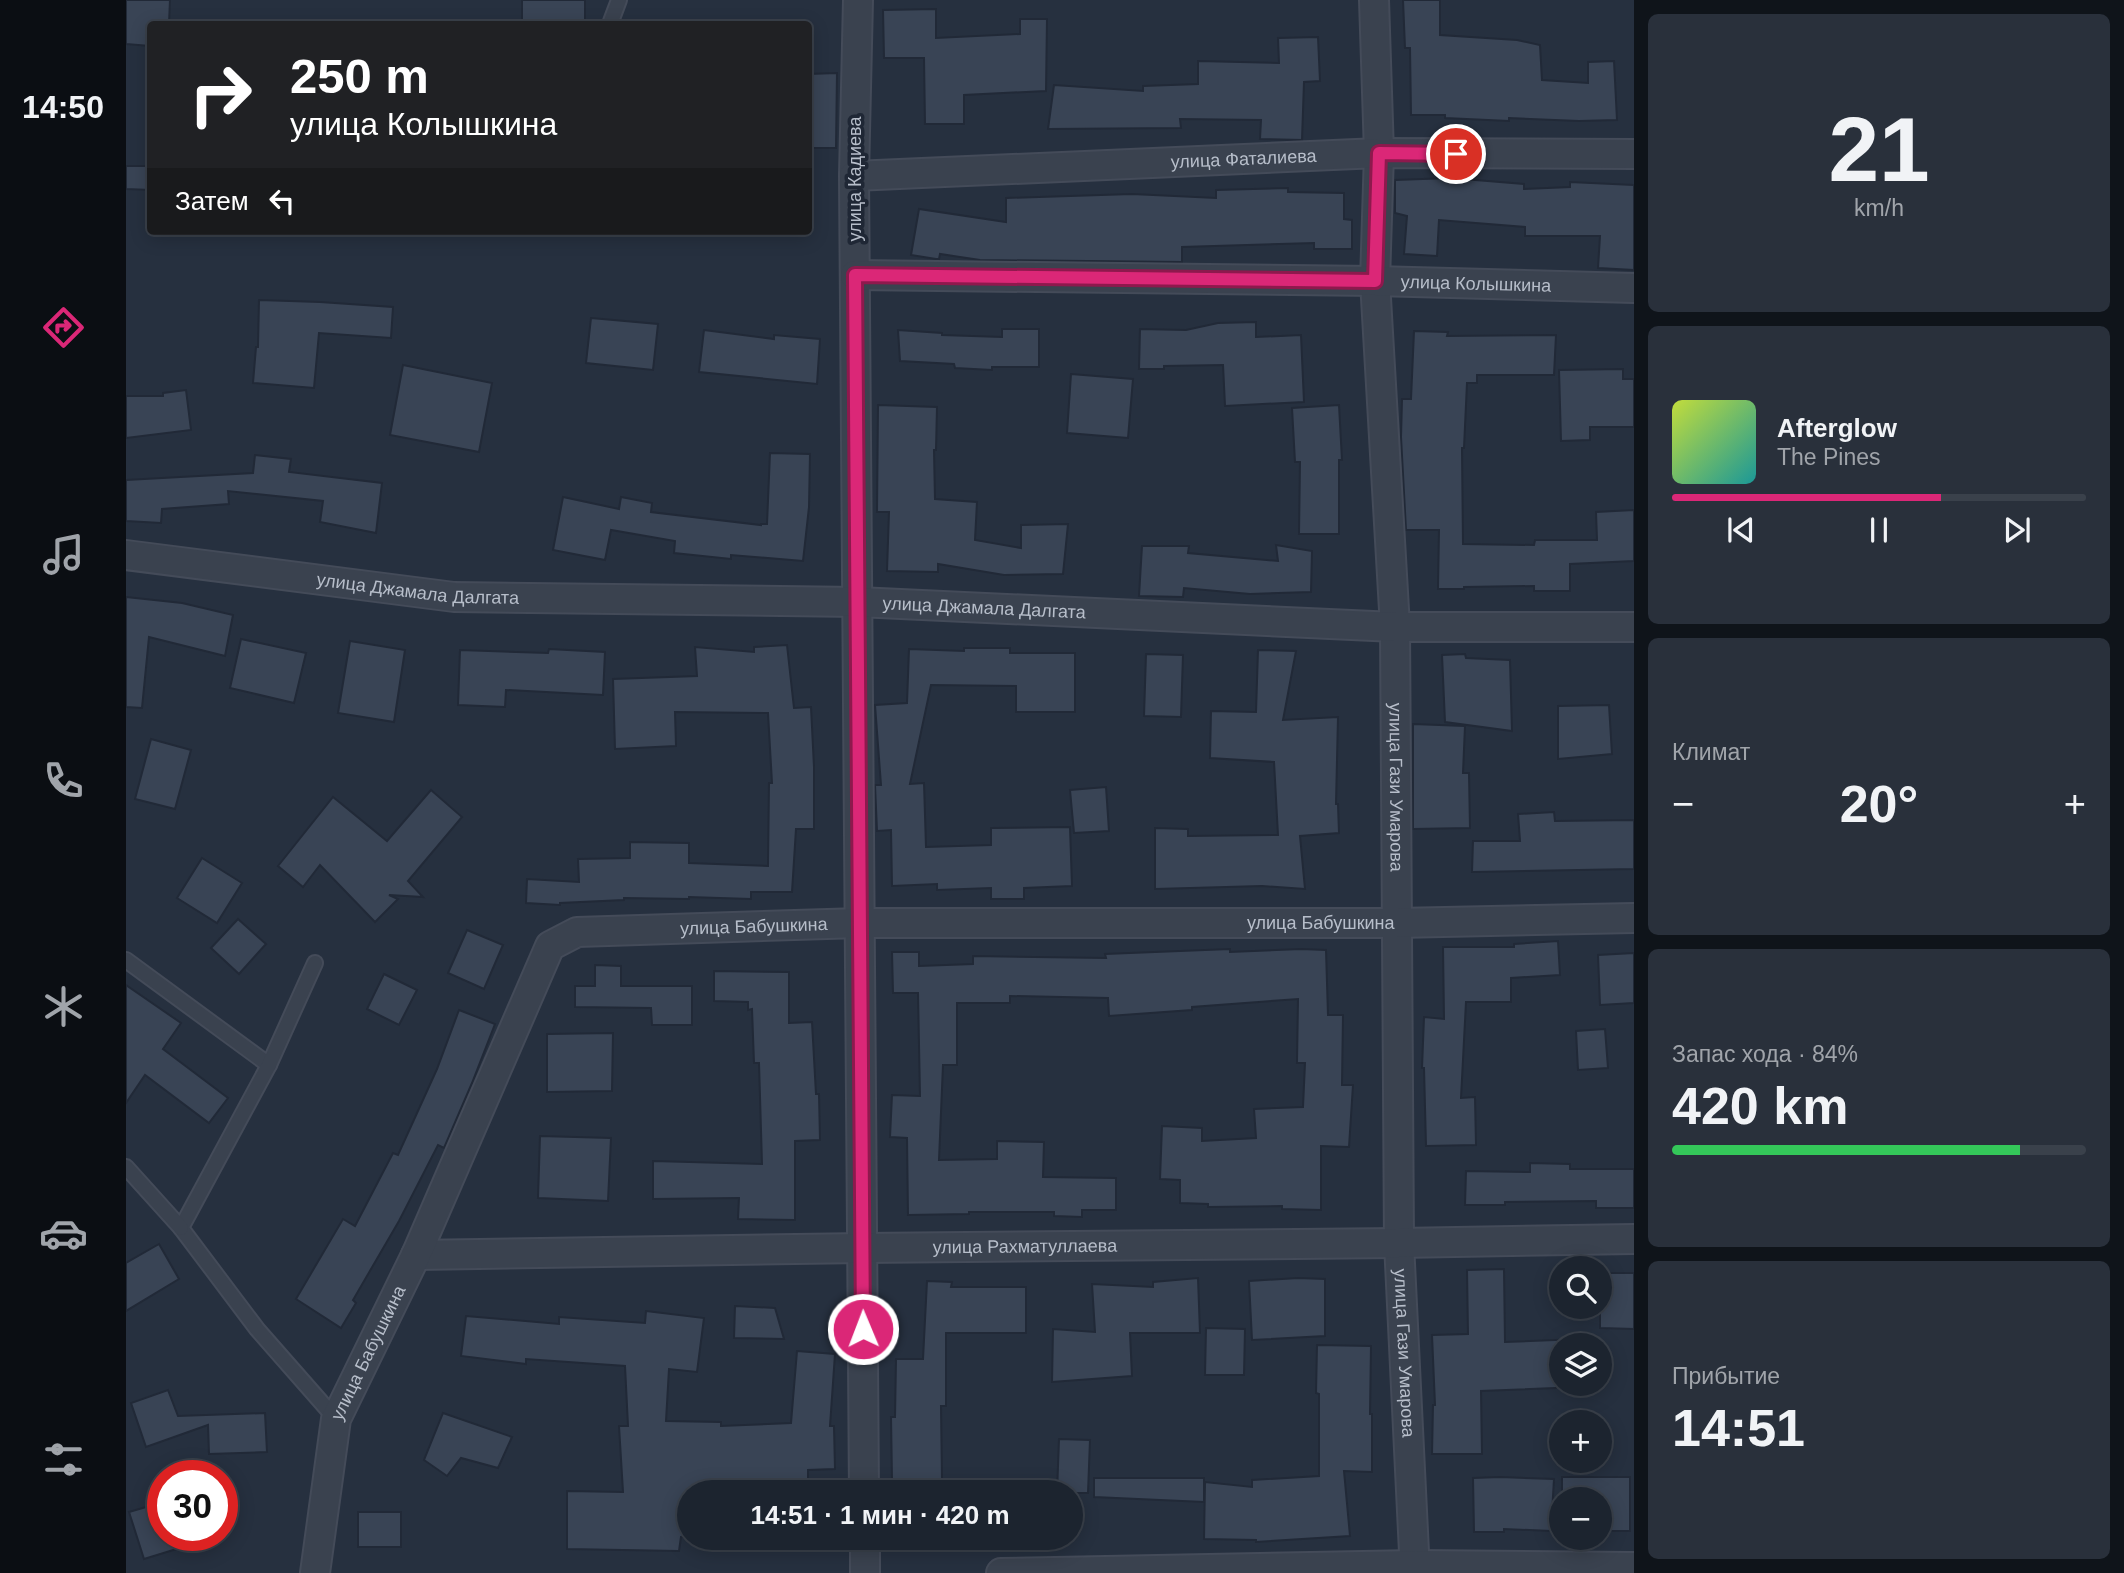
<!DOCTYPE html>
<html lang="ru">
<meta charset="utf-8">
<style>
body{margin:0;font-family:Helvetica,sans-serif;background:#29303b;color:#f1f3f6;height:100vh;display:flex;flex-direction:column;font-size:26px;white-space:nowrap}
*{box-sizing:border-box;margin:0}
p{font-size:23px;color:#a0a4aa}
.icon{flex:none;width:38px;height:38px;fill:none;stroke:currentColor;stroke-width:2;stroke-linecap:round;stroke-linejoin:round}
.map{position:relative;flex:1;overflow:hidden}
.panel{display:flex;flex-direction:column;gap:14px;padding:14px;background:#0f141a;width:490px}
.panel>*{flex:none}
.guide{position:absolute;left:21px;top:21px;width:665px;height:214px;border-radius:7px;box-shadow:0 4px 18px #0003,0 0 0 2px #3a414b;background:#202124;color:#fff;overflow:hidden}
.fabs{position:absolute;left:1423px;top:1256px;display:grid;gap:14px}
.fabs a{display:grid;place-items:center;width:63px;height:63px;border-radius:50%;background:#1c242f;box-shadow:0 4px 18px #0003,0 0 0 2px #3a414b;font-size:35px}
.speed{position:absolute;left:21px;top:1460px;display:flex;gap:14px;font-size:35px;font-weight:700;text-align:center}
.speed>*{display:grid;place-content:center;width:91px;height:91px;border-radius:50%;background:#1c242f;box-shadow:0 4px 18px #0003,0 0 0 2px #3a414b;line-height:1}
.speed .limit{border:10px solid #d22;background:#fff;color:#111}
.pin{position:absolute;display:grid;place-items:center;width:60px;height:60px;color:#fff;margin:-30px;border:4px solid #fff;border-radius:50%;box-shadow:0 2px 7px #0007}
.me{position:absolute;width:77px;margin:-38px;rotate:359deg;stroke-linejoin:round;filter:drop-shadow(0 0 5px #0008)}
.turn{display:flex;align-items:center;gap:24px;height:147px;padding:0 28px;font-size:32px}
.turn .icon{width:91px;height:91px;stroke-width:2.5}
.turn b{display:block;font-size:49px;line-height:60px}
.then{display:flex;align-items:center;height:66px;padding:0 28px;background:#0003;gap:14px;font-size:26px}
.big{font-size:52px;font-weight:700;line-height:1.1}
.panel .widget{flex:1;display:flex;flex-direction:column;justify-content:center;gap:10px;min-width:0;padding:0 24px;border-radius:10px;background:#29303b}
.panel .dial{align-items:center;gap:0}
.dial b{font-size:91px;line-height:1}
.song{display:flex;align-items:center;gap:21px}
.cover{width:84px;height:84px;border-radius:10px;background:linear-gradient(135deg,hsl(70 70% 55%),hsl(180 70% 35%))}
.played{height:7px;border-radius:4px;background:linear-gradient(90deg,#db2777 65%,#3a414b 65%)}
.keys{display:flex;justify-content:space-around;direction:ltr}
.heat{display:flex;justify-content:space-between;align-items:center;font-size:38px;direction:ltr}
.charge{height:10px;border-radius:5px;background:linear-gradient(90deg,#34c759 84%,#3a414b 0)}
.trip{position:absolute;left:551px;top:1480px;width:406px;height:70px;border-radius:35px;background:#1c242f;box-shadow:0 4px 18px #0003,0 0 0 2px #3a414b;font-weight:700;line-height:70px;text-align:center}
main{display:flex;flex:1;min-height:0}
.tabs{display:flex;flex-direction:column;width:126px;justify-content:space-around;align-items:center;background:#0b0e13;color:#a0a4aa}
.tabs .icon{width:49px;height:49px}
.tabs .active{color:#db2777}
.tabs b{font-size:32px;color:#f1f3f6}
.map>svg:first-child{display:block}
.building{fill:#394455;stroke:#212937;stroke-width:2}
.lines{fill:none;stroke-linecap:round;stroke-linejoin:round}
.service-casing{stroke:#444b59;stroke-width:18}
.minor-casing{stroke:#444b59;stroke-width:32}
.service{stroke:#3a424f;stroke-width:14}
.minor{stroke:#3a424f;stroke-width:28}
.route-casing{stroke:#8e194d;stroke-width:18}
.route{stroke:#db2777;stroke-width:12}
.labels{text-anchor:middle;stroke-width:7;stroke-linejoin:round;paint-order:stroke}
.street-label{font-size:18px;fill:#b7beca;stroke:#1f2735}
</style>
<main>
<nav class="tabs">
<b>14:50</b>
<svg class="icon active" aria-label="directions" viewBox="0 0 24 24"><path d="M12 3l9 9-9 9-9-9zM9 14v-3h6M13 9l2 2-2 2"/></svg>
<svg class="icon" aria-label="music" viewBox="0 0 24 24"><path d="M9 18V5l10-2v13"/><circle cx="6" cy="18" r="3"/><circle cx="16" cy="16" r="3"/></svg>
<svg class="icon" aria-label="phone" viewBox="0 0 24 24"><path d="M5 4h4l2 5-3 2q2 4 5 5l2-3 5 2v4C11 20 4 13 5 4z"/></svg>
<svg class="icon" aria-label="climate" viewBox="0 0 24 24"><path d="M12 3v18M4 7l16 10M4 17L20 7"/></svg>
<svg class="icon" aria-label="car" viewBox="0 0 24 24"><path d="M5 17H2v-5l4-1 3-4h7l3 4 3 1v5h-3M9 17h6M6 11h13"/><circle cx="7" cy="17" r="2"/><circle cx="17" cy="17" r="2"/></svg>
<svg class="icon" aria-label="filters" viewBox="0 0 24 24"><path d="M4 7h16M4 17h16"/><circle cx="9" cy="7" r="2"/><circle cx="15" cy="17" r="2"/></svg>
</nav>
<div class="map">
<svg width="1508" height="1573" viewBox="0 0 1508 1573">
<rect width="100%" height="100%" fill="#26303f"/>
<!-- building -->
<g class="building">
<path d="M 0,0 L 44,0 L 43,24 L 24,24 L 24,46 L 0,44 Z"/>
<rect x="396" y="0" width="63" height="24"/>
<path d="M 1277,0 L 1314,0 L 1314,35 L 1391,40 L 1414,45 L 1416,80 L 1462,83 L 1462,62 L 1488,61 L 1491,120 L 1453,121 L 1383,118 L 1383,121 L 1319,118 L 1319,115 L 1285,115 L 1284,48 L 1279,48 Z"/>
<path d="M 810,9 L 810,38 L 894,34 L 894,19 L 921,19 L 920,91 L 838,95 L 838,124 L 799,124 L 798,58 L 758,58 L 757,10 Z"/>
<path d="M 1192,37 L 1194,81 L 1178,82 L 1176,140 L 1134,139 L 1135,120 L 1054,119 L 1055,128 L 922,129 L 928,85 L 1017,91 L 1017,86 L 1072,84 L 1072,61 L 1153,63 L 1152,38 Z"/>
<path d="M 711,73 L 710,148 L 682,148 L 682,74 Z"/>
<path d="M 0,166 L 24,166 L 24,190 L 0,189 Z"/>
<path d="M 1325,178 L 1398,184 L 1398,189 L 1444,187 L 1444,182 L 1508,185 L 1508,270 L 1472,268 L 1474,236 L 1399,236 L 1399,227 L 1313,220 L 1311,256 L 1278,254 L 1281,216 L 1269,213 L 1269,180 Z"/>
<path d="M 1162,188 L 1162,192 L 1218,193 L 1218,219 L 1226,220 L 1226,249 L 1188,249 L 1188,243 L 1056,247 L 1056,262 L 854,260 L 814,254 L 813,259 L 810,259 L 785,255 L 793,209 L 880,222 L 880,198 L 1006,194 L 1090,198 L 1090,190 Z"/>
<path d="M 133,300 L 194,302 L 267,307 L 265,338 L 193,333 L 188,388 L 127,383 L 130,347 L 132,347 Z"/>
<path d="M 465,318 L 532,324 L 527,370 L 460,363 Z"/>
<path d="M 1130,322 L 1130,337 L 1175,335 L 1178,402 L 1099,406 L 1097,365 L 1038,366 L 1038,369 L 1013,369 L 1014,329 L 1060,330 L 1092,323 Z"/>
<path d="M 876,329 L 913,329 L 913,367 L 866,367 L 866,370 L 829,368 L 828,364 L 774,361 L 772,330 L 816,333 L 816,335 L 876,337 Z"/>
<path d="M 578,330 L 648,339 L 648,335 L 694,339 L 691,384 L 573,372 Z"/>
<path d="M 1288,331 L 1322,332 L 1321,336 L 1430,335 L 1428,375 L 1351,375 L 1351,383 L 1341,383 L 1338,448 L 1336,448 L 1337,544 L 1408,545 L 1409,540 L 1471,540 L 1470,512 L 1508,510 L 1508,561 L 1444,564 L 1444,591 L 1408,591 L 1408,586 L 1338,587 L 1338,589 L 1312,589 L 1313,530 L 1280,530 L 1275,437 L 1276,399 L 1285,399 Z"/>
<path d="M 277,365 L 366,383 L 353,452 L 264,435 Z"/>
<path d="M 1497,369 L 1497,379 L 1508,379 L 1508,427 L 1464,427 L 1464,440 L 1435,441 L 1433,370 Z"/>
<path d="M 945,374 L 1007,379 L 1002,438 L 941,433 Z"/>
<path d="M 60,390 L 65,430 L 0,438 L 0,396 L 37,396 L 37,393 Z"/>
<path d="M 752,405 L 811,407 L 810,450 L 808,450 L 809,499 L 851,502 L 849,540 L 895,548 L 895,525 L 942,524 L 937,574 L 878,575 L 812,564 L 812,572 L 761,571 L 763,512 L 751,512 Z"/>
<path d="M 1213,405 L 1216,460 L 1213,460 L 1213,534 L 1173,534 L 1174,462 L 1169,462 L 1166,408 Z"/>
<path d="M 644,453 L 684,454 L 683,507 L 677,561 L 605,555 L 605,559 L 548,553 L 549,541 L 485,530 L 479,560 L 427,550 L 437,497 L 493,509 L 495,497 L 526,503 L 525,512 L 635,525 L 635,524 L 641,524 Z"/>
<path d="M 129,455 L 165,459 L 163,472 L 256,483 L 250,533 L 194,522 L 197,501 L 102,491 L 103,504 L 36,509 L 35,523 L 0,521 L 0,480 L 127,473 Z"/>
<path d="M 1150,545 L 1186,551 L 1185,592 L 1124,594 L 1058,588 L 1057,597 L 1013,596 L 1016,546 L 1063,546 L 1062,553 L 1152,561 Z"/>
<path d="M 0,597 L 56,603 L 107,615 L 99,656 L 23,637 L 16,708 L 0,707 Z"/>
<path d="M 115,639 L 180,653 L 168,703 L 104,688 Z"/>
<path d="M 224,641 L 279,650 L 268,722 L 212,713 Z"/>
<path d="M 661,645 L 668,708 L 685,707 L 688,767 L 688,829 L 670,829 L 666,892 L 625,892 L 625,899 L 563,897 L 563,899 L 498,898 L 498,900 L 434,903 L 434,905 L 400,903 L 401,879 L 453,882 L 452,859 L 504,858 L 504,842 L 563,843 L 563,863 L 642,866 L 643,783 L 646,783 L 642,713 L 549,712 L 550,746 L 489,749 L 487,679 L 571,676 L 569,647 L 628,652 L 628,647 Z"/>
<path d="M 838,648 L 884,648 L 884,653 L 949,653 L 949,712 L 890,712 L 890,686 L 805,685 L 784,784 L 798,783 L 800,847 L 865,845 L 865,828 L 944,827 L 946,886 L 898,888 L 898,899 L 865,899 L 865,888 L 811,890 L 811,884 L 766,886 L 765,830 L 751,831 L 749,785 L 755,785 L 749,705 L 781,703 L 783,649 L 838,651 Z"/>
<path d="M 423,649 L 479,652 L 477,695 L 380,690 L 379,707 L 332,705 L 334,650 L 422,653 Z"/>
<path d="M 1132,650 L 1170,651 L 1157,720 L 1212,717 L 1210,804 L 1212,804 L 1213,833 L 1174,836 L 1179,889 L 1136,886 L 1029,889 L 1029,828 L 1062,829 L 1062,836 L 1152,835 L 1148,762 L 1084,758 L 1085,711 L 1130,712 Z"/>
<path d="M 1020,654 L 1057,655 L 1055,717 L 1018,716 Z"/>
<path d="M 1339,654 L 1340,658 L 1384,660 L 1386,731 L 1319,722 L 1316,655 Z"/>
<path d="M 1483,705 L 1486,754 L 1432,759 L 1432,706 Z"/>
<path d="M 1287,724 L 1339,726 L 1337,773 L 1343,773 L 1344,828 L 1287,829 Z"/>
<path d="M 25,739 L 65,750 L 49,809 L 9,799 Z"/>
<path d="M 980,787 L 983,831 L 948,833 L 944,790 Z"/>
<path d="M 305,790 L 336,817 L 282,881 L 297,897 L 263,895 L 272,899 L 249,922 L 194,865 L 177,887 L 152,866 L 207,797 L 261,841 Z"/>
<path d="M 1428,812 L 1429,821 L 1508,820 L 1508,869 L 1346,872 L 1347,841 L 1394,841 L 1392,814 Z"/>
<path d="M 76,858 L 116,883 L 91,923 L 51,898 Z"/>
<path d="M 112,919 L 140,944 L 113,974 L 85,948 Z"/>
<path d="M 341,930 L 377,945 L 358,989 L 322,973 Z"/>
<path d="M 1432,941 L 1434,975 L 1385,978 L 1385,1002 L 1340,1002 L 1335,1098 L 1349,1097 L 1350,1145 L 1300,1146 L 1298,1068 L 1296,1068 L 1298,1017 L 1318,1019 L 1317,947 L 1388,947 L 1388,944 Z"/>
<path d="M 1104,949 L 1104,952 L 1175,949 L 1200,950 L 1202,1015 L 1217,1015 L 1216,1085 L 1227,1085 L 1223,1147 L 1195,1146 L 1195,1210 L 1156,1209 L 1156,1206 L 1082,1207 L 1082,1204 L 1054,1203 L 1054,1180 L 1034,1179 L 1036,1126 L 1076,1128 L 1076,1141 L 1130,1138 L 1128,1109 L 1177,1107 L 1179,1063 L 1171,1063 L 1172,999 L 1066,1007 L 1066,1010 L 983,1016 L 982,998 L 884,996 L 884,1003 L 831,1003 L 831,1065 L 817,1065 L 813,1160 L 871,1159 L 871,1141 L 918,1142 L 917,1177 L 990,1178 L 990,1210 L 956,1210 L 956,1217 L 928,1216 L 928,1212 L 843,1212 L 843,1214 L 782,1215 L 781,1138 L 764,1137 L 766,1095 L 794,1096 L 792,993 L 767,993 L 766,952 L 793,952 L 793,966 L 847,964 L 847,956 L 980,958 L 979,954 Z"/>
<path d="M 1508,953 L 1508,1003 L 1474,1005 L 1472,955 Z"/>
<path d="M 469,965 L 495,966 L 495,986 L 566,986 L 566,1025 L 526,1025 L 525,1008 L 449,1007 L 449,986 L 469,986 Z"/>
<path d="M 588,971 L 663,972 L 663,1023 L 686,1022 L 690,1094 L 693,1094 L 694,1140 L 669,1141 L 669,1220 L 612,1219 L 613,1198 L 527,1199 L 527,1161 L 636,1164 L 633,1063 L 628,1063 L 626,1009 L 622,1010 L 622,1002 L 588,1001 Z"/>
<path d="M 258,974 L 291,990 L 273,1025 L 241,1009 Z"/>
<path d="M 0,985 L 55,1023 L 37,1049 L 102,1098 L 83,1123 L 19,1075 L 0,1103 Z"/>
<path d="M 333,1010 L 369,1024 L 346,1083 L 318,1148 L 312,1145 L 273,1221 L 227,1300 L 230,1303 L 215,1328 L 170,1299 L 217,1219 L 229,1226 L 267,1153 L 272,1155 L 311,1069 Z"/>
<path d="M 1479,1029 L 1482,1068 L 1452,1070 L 1450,1031 Z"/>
<path d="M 487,1033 L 486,1091 L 421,1092 L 421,1034 Z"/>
<path d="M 414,1136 L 485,1138 L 482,1201 L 412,1198 Z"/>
<path d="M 1404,1163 L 1444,1164 L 1444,1169 L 1508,1169 L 1508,1208 L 1470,1208 L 1470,1201 L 1379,1202 L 1379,1205 L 1339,1205 L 1340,1171 L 1404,1172 Z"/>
<path d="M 33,1244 L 53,1279 L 0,1311 L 0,1263 Z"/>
<path d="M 1378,1269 L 1379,1342 L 1454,1339 L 1454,1346 L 1435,1346 L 1435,1384 L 1455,1384 L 1455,1387 L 1355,1391 L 1356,1454 L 1306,1454 L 1307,1405 L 1309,1405 L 1306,1335 L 1342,1334 L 1341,1270 Z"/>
<path d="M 1474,1273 L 1508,1273 L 1508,1329 L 1474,1328 Z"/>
<path d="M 1072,1278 L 1074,1333 L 1004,1333 L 1006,1376 L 926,1382 L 927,1329 L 969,1332 L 966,1284 L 1027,1287 L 1027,1282 Z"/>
<path d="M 1172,1278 L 1199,1279 L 1199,1336 L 1126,1340 L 1123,1281 Z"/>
<path d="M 801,1281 L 826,1282 L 825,1287 L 900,1287 L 900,1333 L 820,1333 L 820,1406 L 815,1406 L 816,1480 L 766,1481 L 765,1417 L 769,1417 L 770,1359 L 797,1359 Z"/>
<path d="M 609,1306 L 649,1308 L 658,1339 L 608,1338 Z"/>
<path d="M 520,1311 L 578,1318 L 571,1372 L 543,1369 L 540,1421 L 595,1422 L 595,1426 L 665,1423 L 671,1351 L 709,1354 L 704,1426 L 708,1426 L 709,1469 L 682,1470 L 682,1493 L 564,1493 L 564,1536 L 555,1537 L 553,1551 L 441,1549 L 441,1491 L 497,1492 L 493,1426 L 502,1426 L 499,1366 L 400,1359 L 400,1364 L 335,1356 L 340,1316 L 433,1324 L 433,1317 L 519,1323 Z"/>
<path d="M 1080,1328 L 1119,1329 L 1118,1375 L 1079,1375 Z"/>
<path d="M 1191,1345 L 1245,1346 L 1244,1414 L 1246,1414 L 1246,1472 L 1218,1471 L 1224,1536 L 1130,1542 L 1130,1540 L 1078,1539 L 1079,1482 L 1126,1487 L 1126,1480 L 1193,1476 L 1193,1394 L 1190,1393 Z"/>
<path d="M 42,1390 L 52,1416 L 139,1413 L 141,1452 L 83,1454 L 82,1425 L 20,1447 L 5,1403 Z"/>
<path d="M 317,1413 L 386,1437 L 372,1468 L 335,1458 L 321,1476 L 298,1460 Z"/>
<path d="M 933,1439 L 964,1440 L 962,1493 L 931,1493 Z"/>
<path d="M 1374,1477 L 1428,1479 L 1425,1531 L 1378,1529 L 1378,1532 L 1348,1532 L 1347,1478 Z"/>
<path d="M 1436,1477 L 1504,1477 L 1504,1531 L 1474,1531 L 1474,1500 L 1436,1500 Z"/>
<path d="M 968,1478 L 1078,1478 L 1078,1502 L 968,1497 Z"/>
<path d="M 37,1502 L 37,1535 L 80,1535 L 80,1540 L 18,1559 L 3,1512 Z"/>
<rect x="232" y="1512" width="43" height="35"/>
</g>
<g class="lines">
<defs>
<g id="service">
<path d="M 484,24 L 493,0"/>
<path d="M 0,960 L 143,1065"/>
<path d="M 189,963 L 143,1065 L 55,1228 L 131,1329 L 210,1419"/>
<path d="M 0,1167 L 55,1228"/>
</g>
<g id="minor">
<path d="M 732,0 L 728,176 L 738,1493"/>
<path id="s1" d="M 1248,0 L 1253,153 L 1249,281 L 1269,627 L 1273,1243 L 1289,1573"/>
<path id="s2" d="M 728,176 L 1253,153 L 1508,154"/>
<path id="s3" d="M 729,275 L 1249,281 L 1508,288"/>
<path id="s4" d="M 0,555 L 328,597 L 732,602 L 1269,627 L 1508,627"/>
<path id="s5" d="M 290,1255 L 737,1248 L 1273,1243 L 1508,1239"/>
<path d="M 739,1538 L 739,1573"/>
<path id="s6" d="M 189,1573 L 210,1419 L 290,1255 L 424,946 L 451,932 L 734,923 L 1271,923 L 1508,918"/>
<path d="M 875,1573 L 1289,1565 L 1508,1567"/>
</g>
</defs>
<!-- service casing -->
<use href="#service" class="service-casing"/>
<!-- minor casing -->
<use href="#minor" class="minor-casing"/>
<!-- service -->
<use href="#service" class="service"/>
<!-- minor -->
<use href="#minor" class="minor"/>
</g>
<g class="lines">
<defs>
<path id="route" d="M 737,1329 L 729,275 L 1249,281 L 1253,153 L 1330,154"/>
</defs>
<!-- route casing -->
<use href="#route" class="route-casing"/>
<!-- route -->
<use href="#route" class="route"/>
</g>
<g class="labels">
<!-- street labels -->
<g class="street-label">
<text dy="6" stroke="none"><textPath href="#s2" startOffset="390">улица Фаталиева</textPath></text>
<text transform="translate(729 179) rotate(-90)" y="6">улица Кадиева</text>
<text dy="6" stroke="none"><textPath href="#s3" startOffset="621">улица Колышкина</textPath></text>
<text dy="6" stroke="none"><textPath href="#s4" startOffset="294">улица Джамала Далгата</textPath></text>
<text dy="6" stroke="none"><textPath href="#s4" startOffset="861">улица Джамала Далгата</textPath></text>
<text dy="6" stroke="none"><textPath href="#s1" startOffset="788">улица Гази Умарова</textPath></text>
<text dy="6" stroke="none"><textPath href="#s6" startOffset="1449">улица Бабушкина</textPath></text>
<text dy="6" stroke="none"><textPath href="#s6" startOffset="882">улица Бабушкина</textPath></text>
<text dy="6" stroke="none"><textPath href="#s5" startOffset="609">улица Рахматуллаева</textPath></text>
<text dy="6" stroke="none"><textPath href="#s6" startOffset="229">улица Бабушкина</textPath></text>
<text dy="6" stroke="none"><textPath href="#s1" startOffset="1354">улица Гази Умарова</textPath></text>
</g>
</g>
</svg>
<div class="fabs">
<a><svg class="icon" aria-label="search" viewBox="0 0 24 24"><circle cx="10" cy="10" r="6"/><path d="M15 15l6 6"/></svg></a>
<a><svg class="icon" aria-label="layers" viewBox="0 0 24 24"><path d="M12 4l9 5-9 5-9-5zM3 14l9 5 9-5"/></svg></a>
<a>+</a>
<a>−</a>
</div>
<div class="speed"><div class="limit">30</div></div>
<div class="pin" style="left:1330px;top:154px;background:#d93025"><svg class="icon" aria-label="arrive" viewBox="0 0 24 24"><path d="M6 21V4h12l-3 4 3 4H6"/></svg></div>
<svg class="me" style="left:737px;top:1329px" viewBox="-20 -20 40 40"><circle r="17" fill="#db2777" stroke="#fff" stroke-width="3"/><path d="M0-11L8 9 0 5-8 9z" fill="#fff"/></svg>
<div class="trip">14:51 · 1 мин · 420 m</div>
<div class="guide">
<div class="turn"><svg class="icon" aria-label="right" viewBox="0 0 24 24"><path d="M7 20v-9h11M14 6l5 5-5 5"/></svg><div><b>250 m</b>улица Колышкина</div></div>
<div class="then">Затем<svg class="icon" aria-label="left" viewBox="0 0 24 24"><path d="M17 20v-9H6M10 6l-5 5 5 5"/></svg></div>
</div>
</div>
<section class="panel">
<div class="widget dial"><b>21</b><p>km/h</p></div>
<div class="widget">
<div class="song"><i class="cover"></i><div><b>Afterglow</b><p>The Pines</p></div></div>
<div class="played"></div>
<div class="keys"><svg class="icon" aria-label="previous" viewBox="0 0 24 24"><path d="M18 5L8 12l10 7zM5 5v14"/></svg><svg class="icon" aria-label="pause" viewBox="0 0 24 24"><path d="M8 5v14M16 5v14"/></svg><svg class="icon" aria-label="next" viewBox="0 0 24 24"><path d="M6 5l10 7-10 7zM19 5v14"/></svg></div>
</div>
<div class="widget"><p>Климат</p>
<div class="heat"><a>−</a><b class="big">20°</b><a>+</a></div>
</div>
<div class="widget"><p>Запас хода · 84%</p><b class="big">420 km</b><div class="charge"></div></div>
<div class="widget"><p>Прибытие</p><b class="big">14:51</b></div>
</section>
</main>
